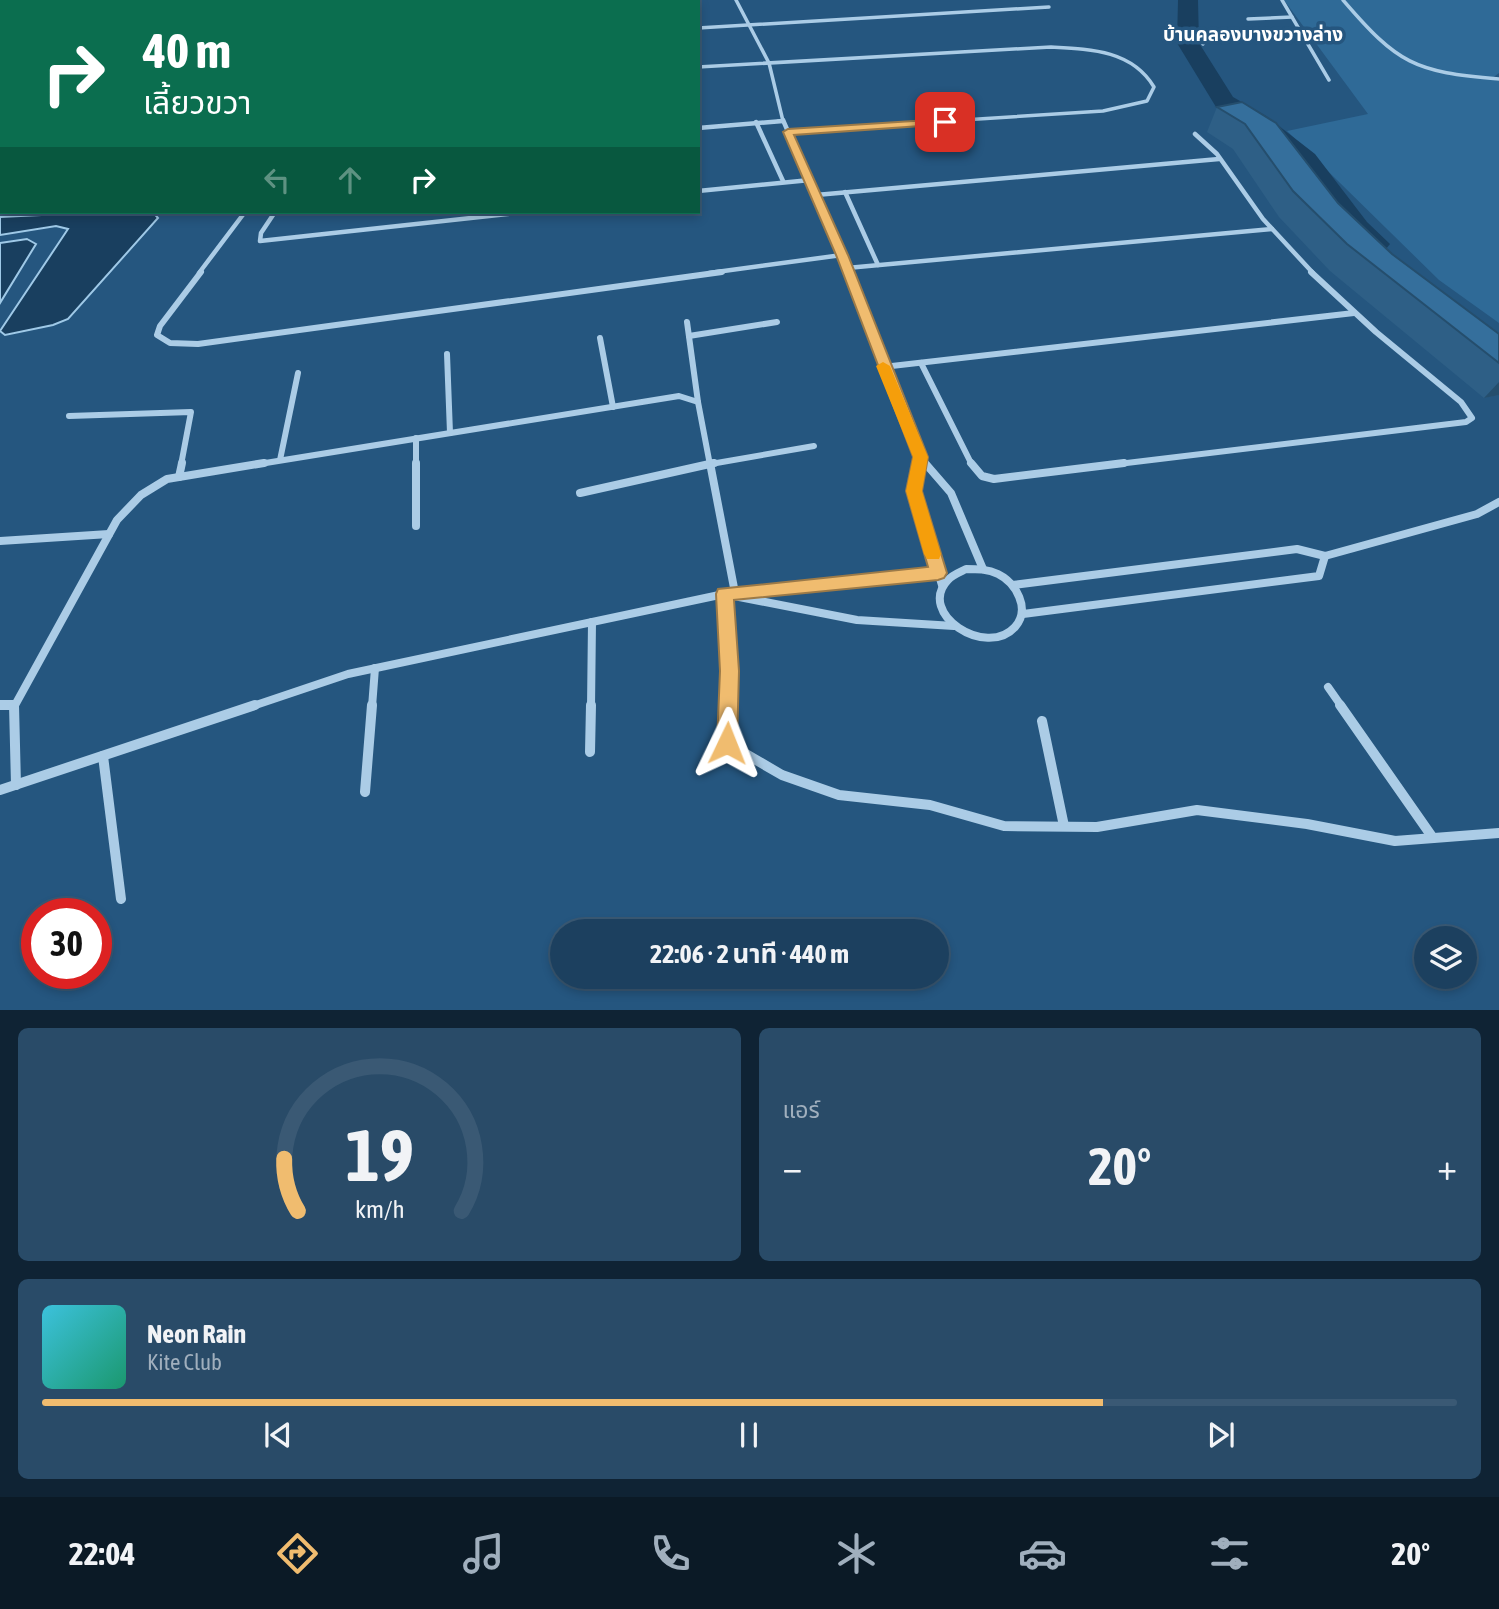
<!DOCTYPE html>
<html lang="th">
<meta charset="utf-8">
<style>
body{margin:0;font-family:"Asap Condensed","Noto Sans Thai",sans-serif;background:#294b68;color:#f1f3f6;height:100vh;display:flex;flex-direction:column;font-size:26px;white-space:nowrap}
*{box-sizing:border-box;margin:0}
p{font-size:23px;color:#a0afbd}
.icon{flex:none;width:38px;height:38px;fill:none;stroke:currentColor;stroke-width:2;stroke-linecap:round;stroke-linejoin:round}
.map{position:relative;height:1010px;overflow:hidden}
.side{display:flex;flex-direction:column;gap:18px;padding:18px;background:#0f2334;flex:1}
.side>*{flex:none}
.banner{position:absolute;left:0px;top:0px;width:700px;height:214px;box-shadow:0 4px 10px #0003,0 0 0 2px #3a5974;background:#0b6e4f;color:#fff;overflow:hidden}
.buttons{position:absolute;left:1414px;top:926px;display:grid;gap:14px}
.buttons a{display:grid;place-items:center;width:63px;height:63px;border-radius:50%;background:#1c405f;box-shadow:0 4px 10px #0003,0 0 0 2px #3a5974;font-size:35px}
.speed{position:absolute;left:21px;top:898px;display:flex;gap:14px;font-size:35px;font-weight:700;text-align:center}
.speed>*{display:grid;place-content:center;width:91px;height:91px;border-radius:50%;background:#1c405f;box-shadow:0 4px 10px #0003,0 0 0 2px #3a5974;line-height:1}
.speed .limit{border:10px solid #d22;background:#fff;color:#111}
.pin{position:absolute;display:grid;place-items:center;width:60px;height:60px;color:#fff;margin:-30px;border-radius:14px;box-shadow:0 4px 10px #0006}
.me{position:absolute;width:77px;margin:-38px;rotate:2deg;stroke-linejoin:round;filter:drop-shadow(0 0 5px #0008)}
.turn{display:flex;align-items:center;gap:24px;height:147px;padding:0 28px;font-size:32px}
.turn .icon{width:91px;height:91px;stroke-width:2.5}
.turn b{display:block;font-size:49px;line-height:60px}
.lanes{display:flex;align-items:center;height:66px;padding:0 28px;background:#0003;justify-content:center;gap:35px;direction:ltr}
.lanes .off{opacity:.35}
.big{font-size:52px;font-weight:700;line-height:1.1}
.side .tile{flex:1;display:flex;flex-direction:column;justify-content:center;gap:10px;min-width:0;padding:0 24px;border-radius:10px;background:#294b68}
.side .dial{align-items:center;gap:0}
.dial svg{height:182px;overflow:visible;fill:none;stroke:#3a5974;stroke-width:7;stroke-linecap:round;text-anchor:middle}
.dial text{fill:#f1f3f6;stroke:none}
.song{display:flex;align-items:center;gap:21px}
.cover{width:84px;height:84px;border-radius:10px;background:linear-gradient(135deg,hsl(190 70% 55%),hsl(160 70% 35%))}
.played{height:7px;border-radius:4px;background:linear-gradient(90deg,#f0bc6f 75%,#3a5974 75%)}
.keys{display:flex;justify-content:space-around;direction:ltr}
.heat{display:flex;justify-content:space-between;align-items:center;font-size:38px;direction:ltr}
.side .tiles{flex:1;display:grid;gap:18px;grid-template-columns:1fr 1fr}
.tile:last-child{grid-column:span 2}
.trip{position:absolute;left:550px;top:919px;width:399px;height:70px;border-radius:35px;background:#1c405f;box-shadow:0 4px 10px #0003,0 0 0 2px #3a5974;font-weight:700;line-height:70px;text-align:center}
.tab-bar{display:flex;height:112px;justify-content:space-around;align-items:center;background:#0b1a26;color:#a0afbd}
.tab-bar .icon{width:49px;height:49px}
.tab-bar .on{color:#f0bc6f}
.tab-bar b{font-size:32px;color:#f1f3f6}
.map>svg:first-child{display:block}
.green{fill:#2f6a97}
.water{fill:#193f5f;stroke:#9fc9e7;stroke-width:2}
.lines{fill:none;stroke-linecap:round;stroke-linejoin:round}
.river{fill:#193f5f;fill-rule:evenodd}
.street-far4{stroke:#abcce6;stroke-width:3.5}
.street-far3{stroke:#abcce6;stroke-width:4.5}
.street-far2{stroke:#abcce6;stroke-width:6}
.street-far1{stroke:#abcce6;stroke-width:8}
.street{stroke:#abcce6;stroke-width:10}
.wall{fill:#2e5f86}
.shaded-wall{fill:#254e6d}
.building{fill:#356f9c;stroke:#254e6d;stroke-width:2}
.route{fill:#f0bc6f;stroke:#9c7a48;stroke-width:2}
.slow{fill:#f59e0b}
.labels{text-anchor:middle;stroke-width:7;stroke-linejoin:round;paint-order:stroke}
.far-quarter-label{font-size:19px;font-weight:bold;fill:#fff;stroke:#25567f}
</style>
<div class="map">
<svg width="1499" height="1011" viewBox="0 0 1499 1011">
<rect width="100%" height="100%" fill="#25567f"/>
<!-- green -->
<path class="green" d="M 1284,0 L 1499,0 L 1499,73 L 1491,79 L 1499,81 L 1499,323 L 1439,280 L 1287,131 L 1368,114 Z"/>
<!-- water -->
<g class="water">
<path d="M 104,212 L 153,212 L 158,218 L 68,319 L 53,325 L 5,335 L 0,331 L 68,229 L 56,226 L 0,235 L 0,217 Z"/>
<path d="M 27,239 L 36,244 L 0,303 L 0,243 Z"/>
</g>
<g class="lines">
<!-- river -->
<path class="river" d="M 1178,0 L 1198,0 L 1199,43 L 1233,97 L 1266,116 L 1315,154 L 1367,222 L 1390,244 L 1385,250 L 1375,253 L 1365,250 L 1347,234 L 1297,164 L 1248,126 L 1216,107 L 1177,43 Z"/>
<!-- street-far4 -->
<g class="street-far4">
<path d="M 736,0 L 769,63 L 783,121"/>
<path d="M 1282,0 L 1329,80"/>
<path d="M 1343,0 C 1398,64 1414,72 1499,79"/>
<path d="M 37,2 L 39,0"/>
<path d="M 444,2 L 446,0"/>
<path d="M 1248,19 L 1292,17"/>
<path d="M 698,28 L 1049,7"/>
<path d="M 1203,44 L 1205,40 L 1215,38 L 1301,33"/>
<path d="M 698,67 L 1051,47 C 1090,49 1132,50 1154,87 L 1147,101 L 1103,111 L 947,121"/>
<path d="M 778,121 L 783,121"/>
</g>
<!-- street-far3 -->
<g class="street-far3">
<path d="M 783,120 L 849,273"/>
<path d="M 756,122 L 783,181"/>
<path d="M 698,128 L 783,121"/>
<path d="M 788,132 L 973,120"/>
<path d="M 1195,134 L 1217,154 L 1263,219 L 1313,273"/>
<path d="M 698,191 L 810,180"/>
<path d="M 845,192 L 878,265"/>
<path d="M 816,195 L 1219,159"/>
<path d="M 275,212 L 261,233 L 260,241 L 525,212"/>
<path d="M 847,268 L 1272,229"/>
<path d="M 199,273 L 245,212"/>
<path d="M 709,273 L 842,255"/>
</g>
<!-- street-far2 -->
<g class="street-far2">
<path d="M 201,272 L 160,326 L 157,335 L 170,343 L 198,344 L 722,272"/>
<path d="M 848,272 L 920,457 L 927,465"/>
<path d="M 687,322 L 698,402"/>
<path d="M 689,336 L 777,322"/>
<path d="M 600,338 L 613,407"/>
<path d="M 447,354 L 450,433"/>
<path d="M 921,363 L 972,465"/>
<path d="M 883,367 L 1354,313"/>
<path d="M 69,416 L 191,412 L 181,465"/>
<path d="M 416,438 L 416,465"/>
<path d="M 280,460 L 298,373"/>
<path d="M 253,465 L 679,396 L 698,402 L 710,465"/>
<path d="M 705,465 L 814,446"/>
<path d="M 919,465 L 920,457"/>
<path d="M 1110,465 L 1466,422 L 1472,418 L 1461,402 L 1376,332 L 1311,272"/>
</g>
<!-- street-far1 -->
<g class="street-far1">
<path d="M 416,463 L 416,526"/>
<path d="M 710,463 L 735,593"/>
<path d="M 919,463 L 914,491 L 942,585"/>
<path d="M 925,463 L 951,493 L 983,569"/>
<path d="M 971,463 L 982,476 L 994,479 L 1124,463"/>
<path d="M 179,477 L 182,463"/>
<path d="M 580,493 L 714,463"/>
<path d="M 0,541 L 109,534"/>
<path d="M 966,569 C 977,569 988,569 998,574 C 1016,583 1031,609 1015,627 C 986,659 916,613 948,580 C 952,575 960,572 966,569 Z"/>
<path d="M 1013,585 L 1297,549 L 1325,556 L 1477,514 L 1499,502"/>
<path d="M 1023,614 L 1319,576 L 1325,556"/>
<path d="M 1328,687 L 1342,707"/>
<path d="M 0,705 L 14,705"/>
<path d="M 14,707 L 117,520 L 141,495 L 167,479 L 264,463"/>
<path d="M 250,707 L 348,674 L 724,594 L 938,573"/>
<path d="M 372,707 L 375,668"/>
<path d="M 591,707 L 592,622"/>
<path d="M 728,707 L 729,671 L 724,594 L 857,620 L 954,626"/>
</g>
<!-- street -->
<g class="street">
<path d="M 0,705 L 14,705"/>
<path d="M 14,705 L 16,785"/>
<path d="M 728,705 L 727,743 L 782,775 L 839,795 L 930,805 L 1004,826 L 1097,827 L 1197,810 L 1307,824 L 1395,841 L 1499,833"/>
<path d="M 1340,705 L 1433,838"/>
<path d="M 1042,721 L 1064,826"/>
<path d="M 590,752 L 591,705"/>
<path d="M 103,756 L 121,899"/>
<path d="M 0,790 L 255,705"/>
<path d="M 365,792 L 372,705"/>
</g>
</g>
<!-- wall -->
<path class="wall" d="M 1242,102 L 1338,203 L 1392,254 L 1499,334 L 1499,395 L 1484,398 L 1330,271 L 1279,217 L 1233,149 L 1207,132 L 1217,107 Z"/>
<!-- shaded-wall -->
<path class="shaded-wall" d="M 1499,382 L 1499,395 L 1484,398 Z"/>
<!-- building -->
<path class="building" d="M 1242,102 L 1276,123 L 1338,203 L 1392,254 L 1499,334 L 1499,363 L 1347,244 L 1293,191 L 1245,124 L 1217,107 Z"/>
<!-- route -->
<path class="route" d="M 945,119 L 949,120 L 949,124 L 794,135 L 848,255 L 928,457 L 922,491 L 947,573 L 944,578 L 938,580 L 734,600 L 739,671 L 737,743 L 734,749 L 727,752 L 720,749 L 717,743 L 720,671 L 716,594 L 718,589 L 928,567 L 906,491 L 913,457 L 836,255 L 783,132 L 788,129 Z"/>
<!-- slow -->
<path class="slow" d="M 883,362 L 890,366 L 928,457 L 922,491 L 941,554 L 939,559 L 927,559 L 924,554 L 906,491 L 913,457 L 876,366 Z"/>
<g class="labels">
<!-- far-quarter labels -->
<g class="far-quarter-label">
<text x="1253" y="41">บ้านคลองบางขวางล่าง</text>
</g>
</g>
</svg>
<div class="buttons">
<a><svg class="icon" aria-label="layers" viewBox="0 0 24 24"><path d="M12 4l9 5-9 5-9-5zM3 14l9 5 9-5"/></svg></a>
</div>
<div class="speed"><div class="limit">30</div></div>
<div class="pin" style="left:945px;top:122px;background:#d93025"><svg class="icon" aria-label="arrive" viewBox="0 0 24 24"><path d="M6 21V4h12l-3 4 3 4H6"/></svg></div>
<svg class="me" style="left:727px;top:743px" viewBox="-20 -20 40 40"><path d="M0-17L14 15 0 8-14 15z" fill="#f0bc6f" stroke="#fff" stroke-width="4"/></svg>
<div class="trip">22:06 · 2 นาที · 440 m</div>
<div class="banner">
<div class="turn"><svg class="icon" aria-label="right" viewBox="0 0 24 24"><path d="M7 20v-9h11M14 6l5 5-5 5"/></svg><div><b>40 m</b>เลี้ยวขวา</div></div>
<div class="lanes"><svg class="icon off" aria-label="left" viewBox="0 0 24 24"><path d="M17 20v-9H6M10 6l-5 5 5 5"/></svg><svg class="icon off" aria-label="ahead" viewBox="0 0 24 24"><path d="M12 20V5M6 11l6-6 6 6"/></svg><svg class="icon" aria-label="right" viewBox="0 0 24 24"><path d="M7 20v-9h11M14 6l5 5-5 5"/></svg></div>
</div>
</div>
<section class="side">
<div class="tiles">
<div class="tile dial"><svg viewBox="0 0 100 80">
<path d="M14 69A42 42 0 1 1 86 69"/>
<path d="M14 69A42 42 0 0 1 8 46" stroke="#f0bc6f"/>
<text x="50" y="56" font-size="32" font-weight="700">19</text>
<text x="50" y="72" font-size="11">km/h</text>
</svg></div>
<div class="tile"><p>แอร์</p>
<div class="heat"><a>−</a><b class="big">20°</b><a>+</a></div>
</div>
<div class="tile">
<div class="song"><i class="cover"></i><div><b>Neon Rain</b><p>Kite Club</p></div></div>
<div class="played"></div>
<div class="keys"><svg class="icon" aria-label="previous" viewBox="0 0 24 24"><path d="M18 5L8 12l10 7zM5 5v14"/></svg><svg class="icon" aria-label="pause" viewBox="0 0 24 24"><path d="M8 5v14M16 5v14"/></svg><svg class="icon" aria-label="next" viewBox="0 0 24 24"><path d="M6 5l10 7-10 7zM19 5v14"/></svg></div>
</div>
</div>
</section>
<nav class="tab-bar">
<b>22:04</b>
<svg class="icon on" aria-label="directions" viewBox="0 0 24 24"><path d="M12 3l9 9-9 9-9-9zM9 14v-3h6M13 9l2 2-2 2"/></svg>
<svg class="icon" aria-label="music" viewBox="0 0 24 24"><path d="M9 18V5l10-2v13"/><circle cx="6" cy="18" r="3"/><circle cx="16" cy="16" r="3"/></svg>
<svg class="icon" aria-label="phone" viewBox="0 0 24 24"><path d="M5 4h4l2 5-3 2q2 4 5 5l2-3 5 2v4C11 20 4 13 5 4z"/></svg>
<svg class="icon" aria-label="climate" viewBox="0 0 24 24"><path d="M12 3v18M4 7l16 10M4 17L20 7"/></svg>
<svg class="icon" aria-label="car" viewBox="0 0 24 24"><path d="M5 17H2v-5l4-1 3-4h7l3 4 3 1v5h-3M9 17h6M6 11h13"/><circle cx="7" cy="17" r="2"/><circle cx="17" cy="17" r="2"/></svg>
<svg class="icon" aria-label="filters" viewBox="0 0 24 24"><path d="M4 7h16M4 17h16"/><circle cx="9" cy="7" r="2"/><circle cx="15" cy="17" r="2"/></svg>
<b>20°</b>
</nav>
